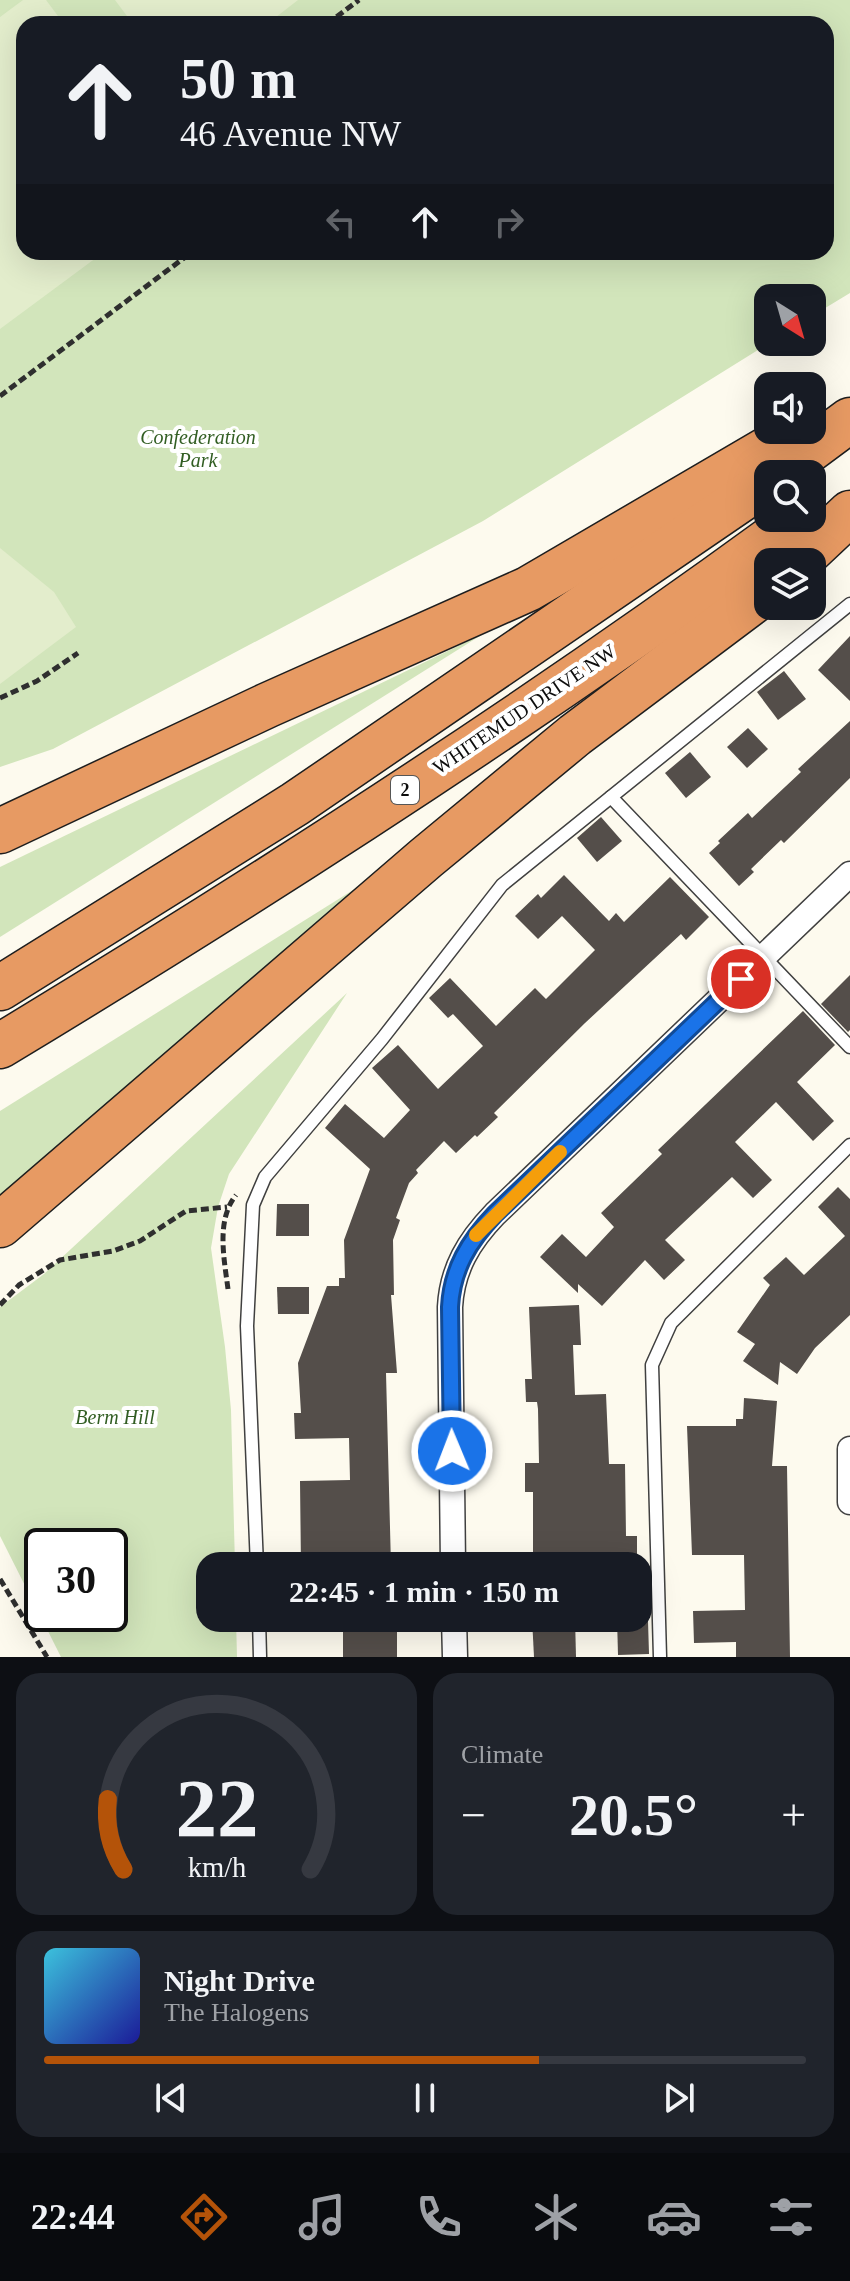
<!DOCTYPE html>
<meta charset="utf-8">
<style>
body{margin:0;font-family:Georgia,serif;background:#20242c;color:#f1f3f6;height:100vh;display:flex;flex-direction:column;font-size:30px;white-space:nowrap}
*{box-sizing:border-box;margin:0}
p{font-size:26px;color:#9ea1a6}
.icon{flex:none;width:44px;height:44px;fill:none;stroke:currentColor;stroke-width:2;stroke-linecap:round;stroke-linejoin:round}
.map{position:relative;height:1657px;overflow:hidden}
.panel{display:flex;flex-direction:column;gap:16px;padding:16px;background:#0d0f14;flex:1}
.panel>*{flex:none}
.hud{position:absolute;left:16px;top:16px;width:818px;height:244px;border-radius:24px;box-shadow:0 8px 32px #0002;background:#171b24;color:#f1f3f6;overflow:hidden}
.needle{width:52px;rotate:143deg}
.buttons{position:absolute;left:754px;top:284px;display:grid;gap:16px}
.buttons a{display:grid;place-items:center;width:72px;height:72px;border-radius:16px;background:#171b24;box-shadow:0 8px 32px #0002;font-size:40px}
.speed{position:absolute;left:24px;top:1528px;display:flex;gap:16px;font-size:40px;font-weight:700;text-align:center}
.speed>*{display:grid;place-content:center;width:104px;height:104px;border-radius:50%;background:#171b24;box-shadow:0 8px 32px #0002;line-height:1}
.speed .limit{border:4px solid #111;border-radius:12px;background:#fff;color:#111}
.pin{position:absolute;display:grid;place-items:center;width:68px;height:68px;color:#fff;margin:-34px;border:4px solid #fff;border-radius:50%;box-shadow:0 2px 8px #0007}
.me{position:absolute;width:88px;margin:-44px;rotate:359deg;stroke-linejoin:round;filter:drop-shadow(0 0 6px #0008)}
.turn{display:flex;align-items:center;gap:28px;height:168px;padding:0 32px;font-size:36px}
.turn .icon{width:104px;height:104px;stroke-width:2.5}
.turn b{display:block;font-size:56px;line-height:68px}
.lanes{display:flex;align-items:center;height:76px;padding:0 32px;background:#0003;justify-content:center;gap:40px;direction:ltr}
.lanes .off{opacity:.35}
.big{font-size:60px;font-weight:800;line-height:1.1}
.panel .widget{flex:1;display:flex;flex-direction:column;justify-content:center;gap:12px;min-width:0;padding:0 28px;border-radius:24px;background:#20242c}
.panel .dial{align-items:center;gap:0}
.dial svg{height:208px;overflow:visible;fill:none;stroke:#363941;stroke-width:7;stroke-linecap:round;text-anchor:middle}
.dial text{fill:#f1f3f6;stroke:none}
.song{display:flex;align-items:center;gap:24px}
.cover{width:96px;height:96px;border-radius:12px;background:linear-gradient(135deg,hsl(190 70% 55%),hsl(240 70% 35%))}
.played{height:8px;border-radius:4px;background:linear-gradient(90deg,#b45309 65%,#363941 65%)}
.keys{display:flex;justify-content:space-around;direction:ltr}
.heat{display:flex;justify-content:space-between;align-items:center;font-size:44px;direction:ltr}
.panel .tiles{flex:1;display:grid;gap:16px;grid-template-columns:1fr 1fr}
.widget:last-child{grid-column:span 2}
.trip{position:absolute;left:196px;top:1552px;width:456px;height:80px;border-radius:24px;background:#171b24;box-shadow:0 8px 32px #0002;font-weight:800;line-height:80px;text-align:center}
.menu{display:flex;height:128px;justify-content:space-around;align-items:center;background:#090b0e;color:#9ea1a6}
.menu .icon{width:56px;height:56px}
.menu .current{color:#b45309}
.menu b{font-size:36px;color:#f1f3f6}
.map>svg:first-child{display:block}
.green{fill:#d2e5bb;fill-rule:evenodd}
.pitch{fill:#e3edcc}
.building{fill:#544e4a}
.lines{fill:none;stroke-linecap:round;stroke-linejoin:round}
.lane-casing{stroke:#404040;stroke-width:15}
.street-casing{stroke:#404040;stroke-width:27}
.highway-casing{stroke:#1e1e1e;stroke-width:47}
.path{stroke:#2f2f2f;stroke-width:5;stroke-dasharray:8 4;stroke-linecap:butt}
.lane{stroke:#fff;stroke-width:12}
.street{stroke:#fff;stroke-width:24}
.highway{stroke:#e79a63;stroke-width:44}
.route-casing{stroke:#114b97;stroke-width:20}
.route{stroke:#1a73e8;stroke-width:14}
.slow{stroke:#f59e0b;stroke-width:14}
.labels{text-anchor:middle;stroke-width:8;stroke-linejoin:round;paint-order:stroke}
.shield{fill:#fff;stroke:#565656;stroke-width:2}
.shield-label{font-size:18px;font-weight:bold;fill:#0d0d0d}
.park-label{font-size:20px;font-style:italic;fill:#325e23;stroke:#fff}
.street-label{font-size:20px;fill:#0d0d0d;stroke:#fff}
</style>
<div class="map">
<svg width="850" height="1657" viewBox="0 0 850 1657">
<rect width="100%" height="100%" fill="#fdfaee"/>
<!-- green -->
<g class="green">
<path d="M 0,0 L 850,0 L 850,293 L 812,316 L 812,298 L 768,298 L 768,342 L 771,342 L 483,521 L 53,749 L 0,767 ZM 24,24 L 826,24 L 826,252 L 24,252 Z"/>
<path d="M 483,634 L 0,937 L 0,867 Z"/>
<path d="M 361,885 L 0,1196 L 0,1111 Z"/>
<path d="M 347,993 L 229,1174 L 218,1207 L 211,1248 L 225,1347 L 231,1410 L 235,1566 L 210,1566 L 210,1618 L 236,1618 L 237,1657 L 61,1657 L 0,1536 L 0,1307 L 44,1274 ZM 42,1546 L 110,1546 L 110,1614 L 42,1614 Z"/>
</g>
<!-- pitch -->
<g class="pitch">
<path d="M 23,0 L 46,0 L 64,24 L 24,24 L 24,252 L 104,252 L 0,329 L 0,17 Z"/>
<path d="M 115,0 L 298,0 L 267,24 L 133,24 Z"/>
<path d="M 0,548 L 54,592 L 76,627 L 0,684 Z"/>
</g>
<!-- building -->
<g class="building">
<path d="M 850,636 L 850,701 L 818,670 Z"/>
<path d="M 784,671 L 806,699 L 778,720 L 757,692 Z"/>
<path d="M 850,721 L 850,778 L 784,843 L 781,840 L 751,869 L 754,872 L 739,886 L 709,853 L 720,843 L 718,841 L 748,813 L 752,818 L 801,772 L 798,769 Z"/>
<path d="M 748,728 L 768,749 L 747,768 L 727,747 Z"/>
<path d="M 690,752 L 711,777 L 686,798 L 665,773 Z"/>
<path d="M 601,817 L 622,841 L 597,862 L 577,838 Z"/>
<path d="M 564,875 L 609,921 L 616,913 L 624,922 L 670,877 L 709,917 L 686,940 L 681,934 L 585,1023 L 494,1113 L 498,1117 L 477,1137 L 475,1135 L 456,1153 L 444,1141 L 416,1170 L 418,1173 L 409,1183 L 396,1218 L 400,1220 L 393,1240 L 394,1295 L 391,1295 L 397,1373 L 386,1373 L 391,1566 L 301,1566 L 300,1481 L 350,1480 L 349,1438 L 295,1439 L 294,1413 L 301,1413 L 298,1363 L 327,1286 L 339,1286 L 339,1278 L 345,1278 L 344,1240 L 370,1169 L 325,1128 L 345,1104 L 384,1138 L 410,1110 L 372,1068 L 398,1045 L 438,1089 L 483,1046 L 453,1014 L 448,1018 L 429,998 L 450,978 L 496,1026 L 535,988 L 546,999 L 595,950 L 562,916 L 538,939 L 515,916 L 538,894 L 541,898 Z"/>
<path d="M 850,975 L 850,1030 L 848,1032 L 821,1004 Z"/>
<path d="M 803,1011 L 835,1045 L 797,1082 L 834,1121 L 813,1141 L 776,1102 L 735,1142 L 772,1180 L 753,1198 L 732,1177 L 665,1240 L 685,1260 L 664,1280 L 645,1260 L 602,1306 L 578,1284 L 578,1293 L 540,1257 L 562,1234 L 586,1257 L 614,1227 L 601,1213 L 662,1154 L 658,1150 Z"/>
<path d="M 838,1187 L 850,1199 L 850,1315 L 815,1348 L 797,1374 L 780,1362 L 778,1385 L 743,1361 L 755,1344 L 737,1332 L 770,1285 L 763,1278 L 786,1257 L 804,1275 L 845,1236 L 818,1207 Z"/>
<path d="M 277,1204 L 309,1204 L 309,1236 L 276,1236 Z"/>
<path d="M 277,1287 L 309,1287 L 309,1314 L 278,1314 Z"/>
<path d="M 579,1305 L 581,1345 L 573,1345 L 575,1395 L 606,1394 L 609,1464 L 625,1464 L 626,1536 L 637,1536 L 637,1557 L 566,1558 L 566,1566 L 533,1566 L 533,1492 L 525,1492 L 525,1463 L 539,1463 L 538,1409 L 537,1402 L 526,1402 L 525,1379 L 532,1379 L 529,1307 Z"/>
<path d="M 744,1398 L 777,1401 L 772,1466 L 787,1466 L 790,1657 L 736,1657 L 736,1642 L 694,1643 L 693,1611 L 745,1610 L 744,1555 L 692,1555 L 687,1426 L 736,1426 L 736,1419 L 743,1419 Z"/>
<path d="M 343,1618 L 386,1618 L 386,1628 L 397,1628 L 397,1657 L 343,1657 Z"/>
<path d="M 532,1618 L 575,1618 L 576,1657 L 534,1657 Z"/>
<path d="M 617,1618 L 648,1621 L 649,1654 L 618,1655 Z"/>
</g>
<g class="lines">
<defs>
<g id="lane">
<path d="M 611,797 L 850,1047"/>
<path d="M 257,1566 L 247,1326 L 253,1205 L 265,1177 L 382,1039 L 502,885 L 850,604"/>
<path d="M 259,1618 L 260,1657"/>
<path d="M 660,1657 L 652,1365 L 671,1323 L 850,1145"/>
</g>
<g id="street">
<path d="M 850,1449 L 850,1502"/>
<path d="M 453,1566 L 450,1307 C 452,1269 469,1241 495,1214 L 850,874"/>
<path d="M 454,1618 L 455,1657"/>
</g>
<g id="highway">
<path d="M 781,471 L 850,420"/>
<path d="M 798,562 L 850,513"/>
<path d="M 0,831 L 268,705 L 528,589 L 800,430"/>
<path d="M 0,988 L 295,804 L 768,481"/>
<path d="M 0,1046 C 273,881 542,707 799,518"/>
<path d="M 0,1225 L 426,858 L 575,735 L 768,590"/>
</g>
</defs>
<!-- lane casing -->
<use href="#lane" class="lane-casing"/>
<!-- street casing -->
<use href="#street" class="street-casing"/>
<!-- highway casing -->
<use href="#highway" class="highway-casing"/>
<!-- path -->
<g class="path">
<path d="M 327,24 L 359,0"/>
<path d="M 0,396 L 192,252"/>
<path d="M 0,698 L 37,681 L 78,653"/>
<path d="M 228,1289 C 224,1258 216,1220 236,1195"/>
<path d="M 0,1305 L 19,1285 L 60,1260 L 113,1251 L 140,1241 L 186,1211 L 227,1207"/>
<path d="M 0,1579 L 47,1657"/>
</g>
<!-- lane -->
<use href="#lane" class="lane"/>
<!-- street -->
<use href="#street" class="street"/>
<!-- highway -->
<use href="#highway" class="highway"/>
</g>
<g class="lines">
<defs>
<path id="route" d="M 452,1451 L 450,1307 C 452,1269 469,1241 495,1214 L 741,979"/>
</defs>
<!-- route casing -->
<use href="#route" class="route-casing"/>
<!-- route -->
<use href="#route" class="route"/>
<!-- slow -->
<path class="slow" d="M 476,1235 L 560,1152"/>
</g>
<g class="labels">
<!-- shield labels -->
<rect class="shield" x="391" y="776" width="28" height="28" rx="6"/>
<g class="shield-label">
<text x="405" y="796">2</text>
</g>
<!-- park labels -->
<g class="park-label">
<text x="198" y="444">Confederation<tspan x="198" dy="23">Park</tspan></text>
<text x="115" y="1424">Berm Hill</text>
</g>
<!-- street labels -->
<g class="street-label">
<text transform="translate(524 709) rotate(-34)" y="7">WHITEMUD DRIVE NW</text>
</g>
</g>
</svg>
<div class="buttons">
<a><svg class="needle" viewBox="-14 -14 28 28"><path d="M0-13l5 13h-10z" fill="#e53935"/><path d="M0 13l5-13h-10z" fill="#9ea1a6"/></svg></a>
<a><svg class="icon" aria-label="sound" viewBox="0 0 24 24"><path d="M4 9h4l5-4v14l-5-4H4zM17 9q2 3 0 6"/></svg></a>
<a><svg class="icon" aria-label="search" viewBox="0 0 24 24"><circle cx="10" cy="10" r="6"/><path d="M15 15l6 6"/></svg></a>
<a><svg class="icon" aria-label="layers" viewBox="0 0 24 24"><path d="M12 4l9 5-9 5-9-5zM3 14l9 5 9-5"/></svg></a>
</div>
<div class="speed"><div class="limit">30</div></div>
<div class="pin" style="left:741px;top:979px;background:#d93025"><svg class="icon" aria-label="arrive" viewBox="0 0 24 24"><path d="M6 21V4h12l-3 4 3 4H6"/></svg></div>
<svg class="me" style="left:452px;top:1451px" viewBox="-20 -20 40 40"><circle r="17" fill="#1a73e8" stroke="#fff" stroke-width="3"/><path d="M0-11L8 9 0 5-8 9z" fill="#fff"/></svg>
<div class="trip">22:45 · 1 min · 150 m</div>
<div class="hud">
<div class="turn"><svg class="icon" aria-label="ahead" viewBox="0 0 24 24"><path d="M12 20V5M6 11l6-6 6 6"/></svg><div><b>50 m</b>46 Avenue NW</div></div>
<div class="lanes"><svg class="icon off" aria-label="left" viewBox="0 0 24 24"><path d="M17 20v-9H6M10 6l-5 5 5 5"/></svg><svg class="icon" aria-label="ahead" viewBox="0 0 24 24"><path d="M12 20V5M6 11l6-6 6 6"/></svg><svg class="icon off" aria-label="right" viewBox="0 0 24 24"><path d="M7 20v-9h11M14 6l5 5-5 5"/></svg></div>
</div>
</div>
<section class="panel">
<div class="tiles">
<div class="widget dial"><svg viewBox="0 0 100 80">
<path d="M14 69A42 42 0 1 1 86 69"/>
<path d="M14 69A42 42 0 0 1 8 42" stroke="#b45309"/>
<text x="50" y="56" font-size="32" font-weight="700">22</text>
<text x="50" y="72" font-size="11">km/h</text>
</svg></div>
<div class="widget"><p>Climate</p>
<div class="heat"><a>−</a><b class="big">20.5°</b><a>+</a></div>
</div>
<div class="widget">
<div class="song"><i class="cover"></i><div><b>Night Drive</b><p>The Halogens</p></div></div>
<div class="played"></div>
<div class="keys"><svg class="icon" aria-label="previous" viewBox="0 0 24 24"><path d="M18 5L8 12l10 7zM5 5v14"/></svg><svg class="icon" aria-label="pause" viewBox="0 0 24 24"><path d="M8 5v14M16 5v14"/></svg><svg class="icon" aria-label="next" viewBox="0 0 24 24"><path d="M6 5l10 7-10 7zM19 5v14"/></svg></div>
</div>
</div>
</section>
<nav class="menu">
<b>22:44</b>
<svg class="icon current" aria-label="directions" viewBox="0 0 24 24"><path d="M12 3l9 9-9 9-9-9zM9 14v-3h6M13 9l2 2-2 2"/></svg>
<svg class="icon" aria-label="music" viewBox="0 0 24 24"><path d="M9 18V5l10-2v13"/><circle cx="6" cy="18" r="3"/><circle cx="16" cy="16" r="3"/></svg>
<svg class="icon" aria-label="phone" viewBox="0 0 24 24"><path d="M5 4h4l2 5-3 2q2 4 5 5l2-3 5 2v4C11 20 4 13 5 4z"/></svg>
<svg class="icon" aria-label="climate" viewBox="0 0 24 24"><path d="M12 3v18M4 7l16 10M4 17L20 7"/></svg>
<svg class="icon" aria-label="car" viewBox="0 0 24 24"><path d="M5 17H2v-5l4-1 3-4h7l3 4 3 1v5h-3M9 17h6M6 11h13"/><circle cx="7" cy="17" r="2"/><circle cx="17" cy="17" r="2"/></svg>
<svg class="icon" aria-label="filters" viewBox="0 0 24 24"><path d="M4 7h16M4 17h16"/><circle cx="9" cy="7" r="2"/><circle cx="15" cy="17" r="2"/></svg>
</nav>
